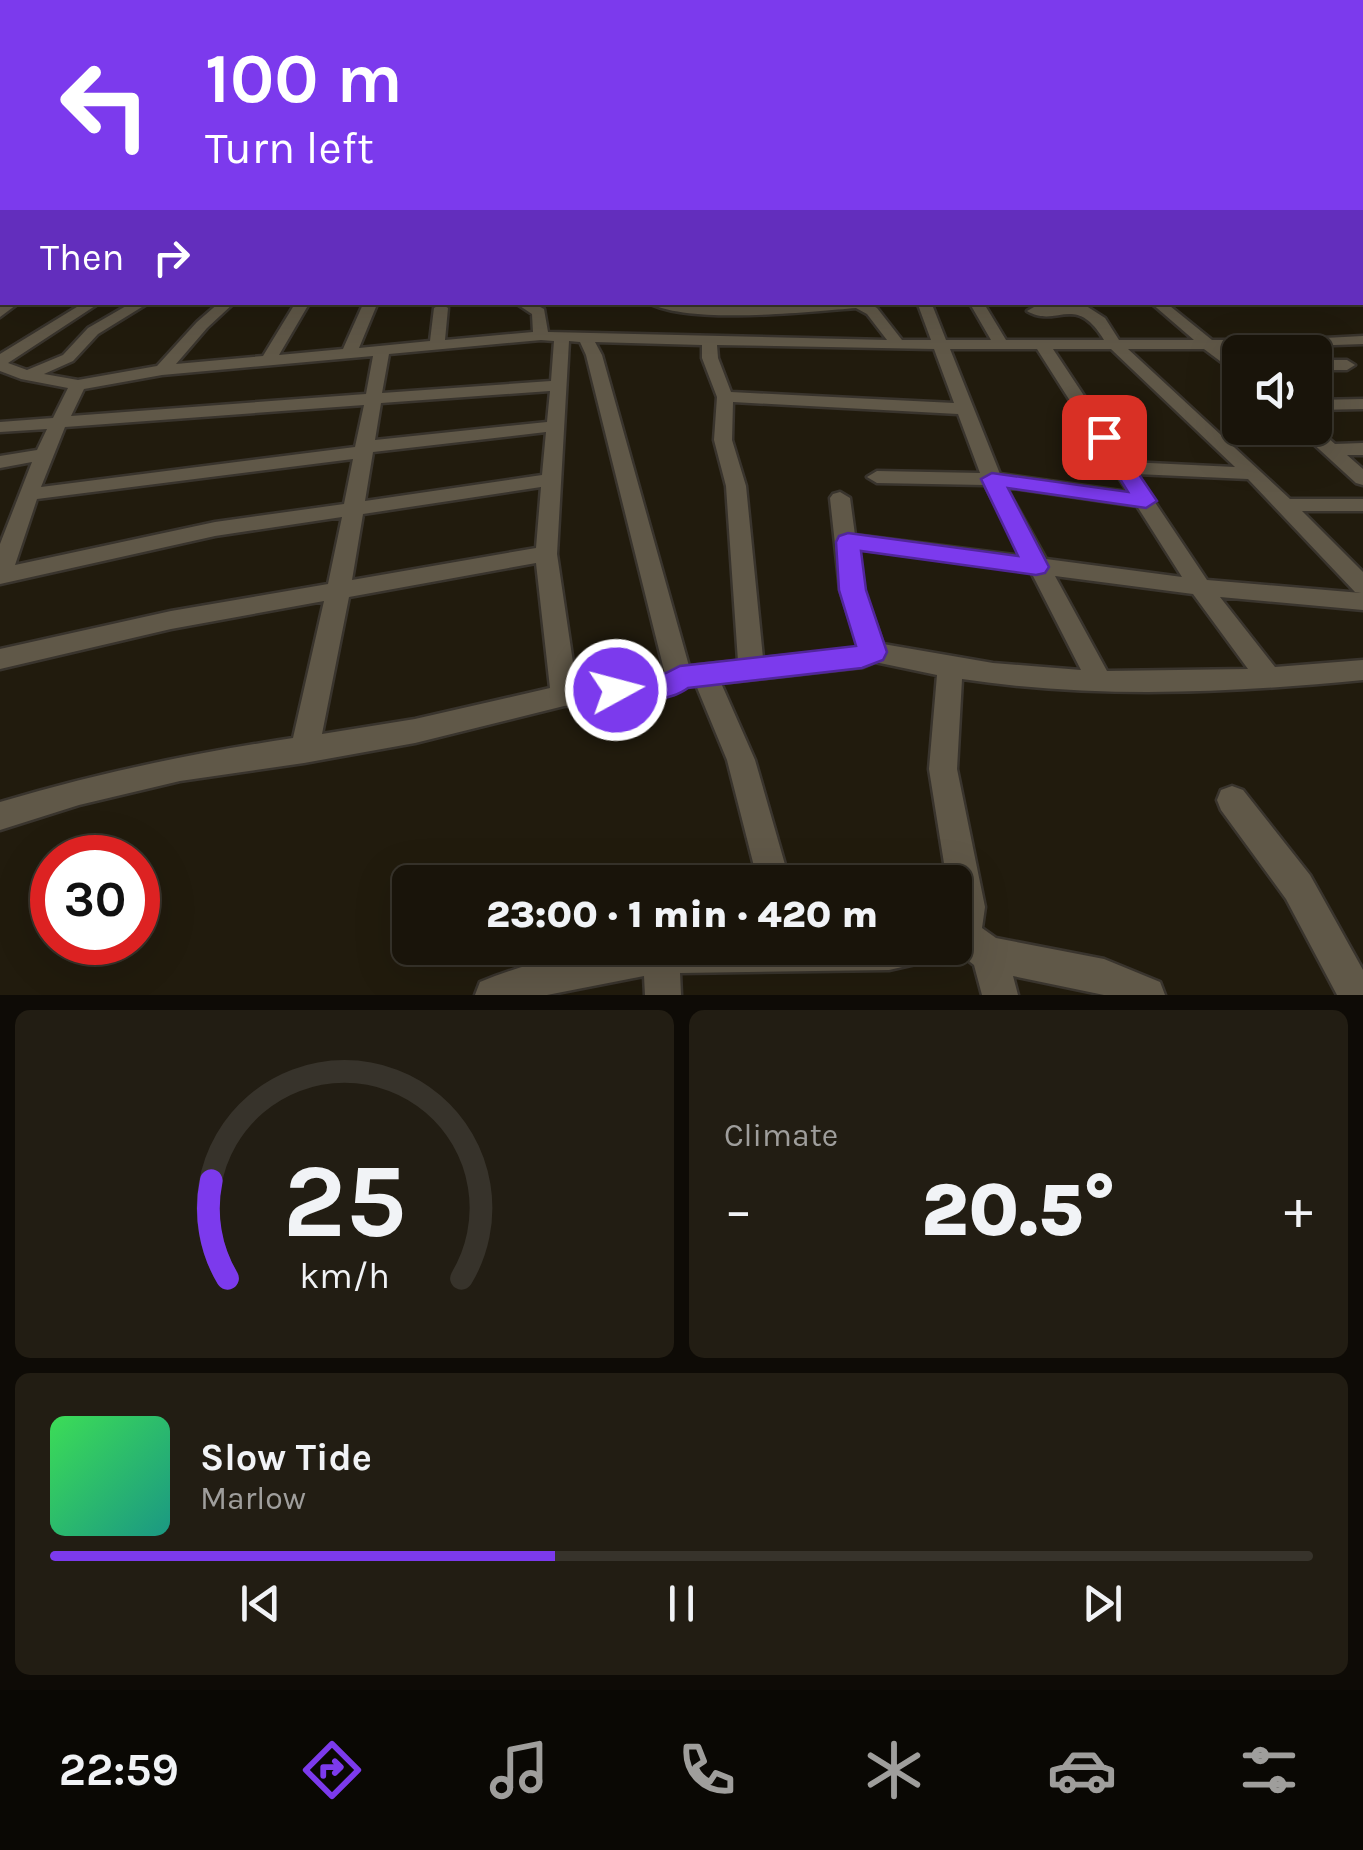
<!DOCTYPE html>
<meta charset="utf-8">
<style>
body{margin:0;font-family:Karla,sans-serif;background:#221d13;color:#f1f3f6;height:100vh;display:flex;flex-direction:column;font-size:38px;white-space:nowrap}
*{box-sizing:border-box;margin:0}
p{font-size:32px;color:#9f9e9c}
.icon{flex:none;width:55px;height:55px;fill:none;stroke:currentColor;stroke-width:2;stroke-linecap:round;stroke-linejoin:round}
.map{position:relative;height:995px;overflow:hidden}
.drawer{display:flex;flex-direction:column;gap:15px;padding:15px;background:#0e0b06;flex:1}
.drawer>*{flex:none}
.guide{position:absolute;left:0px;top:0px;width:1365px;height:305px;box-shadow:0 10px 40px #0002,0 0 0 2px #37332b;background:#7c3aed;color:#fff;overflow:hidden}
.buttons{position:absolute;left:1222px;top:335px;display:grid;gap:20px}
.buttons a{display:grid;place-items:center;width:110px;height:110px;border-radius:15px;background:#19140a;box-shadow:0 10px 40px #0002,0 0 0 2px #37332b;font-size:50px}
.speed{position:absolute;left:30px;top:835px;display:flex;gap:20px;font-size:50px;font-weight:700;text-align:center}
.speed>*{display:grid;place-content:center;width:130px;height:130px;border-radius:50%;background:#19140a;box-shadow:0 10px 40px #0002,0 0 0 2px #37332b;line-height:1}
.speed .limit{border:15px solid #d22;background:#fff;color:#111}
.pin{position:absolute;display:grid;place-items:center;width:85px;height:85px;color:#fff;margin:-42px;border-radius:20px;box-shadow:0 5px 15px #0006}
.me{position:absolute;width:110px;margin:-55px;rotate:83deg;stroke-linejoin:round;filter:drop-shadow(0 0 8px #0008)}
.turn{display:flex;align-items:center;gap:35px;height:210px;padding:0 40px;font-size:45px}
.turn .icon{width:130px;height:130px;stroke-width:2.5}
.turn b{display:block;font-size:70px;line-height:85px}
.then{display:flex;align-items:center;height:95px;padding:0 40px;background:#0003;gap:20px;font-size:38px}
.big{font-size:75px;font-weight:800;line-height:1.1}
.drawer .card{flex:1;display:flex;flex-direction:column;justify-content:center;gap:15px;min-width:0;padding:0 35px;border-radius:15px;background:#221d13}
.drawer .dial{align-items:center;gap:0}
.dial svg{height:260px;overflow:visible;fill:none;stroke:#37332b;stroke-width:7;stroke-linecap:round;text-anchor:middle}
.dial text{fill:#f1f3f6;stroke:none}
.song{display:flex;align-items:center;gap:30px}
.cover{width:120px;height:120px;border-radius:15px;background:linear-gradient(135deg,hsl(130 70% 55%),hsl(170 70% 35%))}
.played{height:10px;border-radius:5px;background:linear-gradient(90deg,#7c3aed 40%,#37332b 40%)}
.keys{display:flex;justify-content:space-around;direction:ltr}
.heat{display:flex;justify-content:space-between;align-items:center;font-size:55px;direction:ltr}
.drawer .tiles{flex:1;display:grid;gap:15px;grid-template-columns:1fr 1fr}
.card:last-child{grid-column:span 2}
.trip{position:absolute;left:392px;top:865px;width:580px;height:100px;border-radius:15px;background:#19140a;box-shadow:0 10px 40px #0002,0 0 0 2px #37332b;font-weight:800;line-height:100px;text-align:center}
.tab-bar{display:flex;height:160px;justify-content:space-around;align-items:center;background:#0a0804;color:#9f9e9c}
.tab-bar .icon{width:70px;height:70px}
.tab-bar .current{color:#7c3aed}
.tab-bar b{font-size:45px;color:#f1f3f6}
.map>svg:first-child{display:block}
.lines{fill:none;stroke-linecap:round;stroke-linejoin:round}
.minor-casing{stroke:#39342d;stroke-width:5}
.minor{fill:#605848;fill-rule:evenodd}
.route{fill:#7c3aed;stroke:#51269a;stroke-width:2.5}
</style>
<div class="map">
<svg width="1363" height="995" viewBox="0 0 1363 995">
<rect width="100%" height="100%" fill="#211b0d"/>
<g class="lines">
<defs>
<g id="minor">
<rect x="1362" y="184" width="1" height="7"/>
<rect x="1362" y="222" width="1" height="6"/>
<path d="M 2,243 L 2,251 L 0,252 L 0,244 Z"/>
<path d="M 1362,245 L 1363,245 L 1363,253 L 1362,252 Z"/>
<path d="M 2,267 L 2,277 L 0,278 L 0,268 Z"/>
<rect x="1362" y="270" width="1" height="8"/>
<path d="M 5,302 L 20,302 L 0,317 L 0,306 Z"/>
<path d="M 85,302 L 101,302 L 8,363 L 27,370 L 63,355 L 88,328 L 133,302 L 150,302 L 98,334 L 73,361 L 44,374 L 78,380 L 157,366 L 197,322 L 220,302 L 235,302 L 207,328 L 176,364 L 263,356 L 296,302 L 310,302 L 279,355 L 343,349 L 364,302 L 378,302 L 359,348 L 430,341 L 434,308 L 441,304 L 448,308 L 445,340 L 533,332 L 532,314 L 514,302 L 531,302 L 544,309 L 548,332 L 887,340 L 867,314 L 856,308 C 808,312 686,325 647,302 L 768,307 L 866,302 L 877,308 L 902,340 L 931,340 L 917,302 L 931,302 L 946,340 L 991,340 L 969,302 L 983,302 L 1006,340 L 1104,340 C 1075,292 1057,329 1027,311 L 1034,307 L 1080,302 L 1105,318 L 1119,340 L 1194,340 L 1150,302 L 1165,302 L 1212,340 L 1286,340 L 1363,336 L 1363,344 L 1223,349 L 1240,363 L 1240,376 L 1204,349 L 1128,349 L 1290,499 L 1363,499 L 1363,511 L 1302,511 L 1363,572 L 1363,610 L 1220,597 L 1275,667 L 1363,660 L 1363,680 C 1230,693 1096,699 962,679 L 957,769 L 985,907 L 982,928 L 996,938 L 1104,959 L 1160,982 L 1165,995 L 1104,995 L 1013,976 L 1018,995 L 982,995 L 974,965 L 960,954 L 955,956 L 943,951 L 941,948 L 955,948 L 955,882 L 947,882 L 929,769 L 937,675 L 875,662 L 863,667 L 721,683 L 755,760 L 790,882 L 758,882 L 727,760 L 696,685 L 687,686 L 674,694 L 564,706 L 415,743 L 304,763 L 180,781 L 79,805 L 0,830 L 0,802 C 97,773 193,753 293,738 L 324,601 L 171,629 L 0,669 L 0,649 L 171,611 L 328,584 L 342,517 L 215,536 L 0,584 L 0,544 L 32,462 L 0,468 L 0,456 L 37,450 L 47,429 L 0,432 L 0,422 L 53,418 L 68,388 L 21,379 L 0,371 L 0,354 ZM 541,340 L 554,341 L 551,381 L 382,393 L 389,354 ZM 569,341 L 580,342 L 586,355 L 665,674 L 576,683 L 557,554 ZM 595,342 L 702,345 L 702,358 L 717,397 L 714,440 L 726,486 L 738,661 L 689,666 L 602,355 ZM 717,345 L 934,349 L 954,403 L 731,392 L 718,358 ZM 950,349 L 1037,349 L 1128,492 L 1000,474 ZM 1053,349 L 1111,349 L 1235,467 L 1128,462 ZM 373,356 L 366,394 L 71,416 L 84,389 L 162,375 ZM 550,391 L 547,422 L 375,440 L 381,403 ZM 733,402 L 958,414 L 980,473 L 877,471 L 867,477 L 877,483 L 985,485 L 1022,556 L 855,535 L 850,498 L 840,492 L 833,494 L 830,498 L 840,590 L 859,648 L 763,658 L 746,486 L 732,440 ZM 364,405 L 355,447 L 41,487 L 65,427 ZM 546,432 L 542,475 L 365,501 L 373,452 ZM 353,459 L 344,504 L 215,522 L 15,565 L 37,499 ZM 1136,474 L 1248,479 L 1355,592 L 1361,593 L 1207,580 ZM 541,487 L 536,548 L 352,580 L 363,514 ZM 1006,487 L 1137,506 L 1182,577 L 1046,559 ZM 858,549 L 1031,572 L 1081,670 L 993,663 L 883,644 L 864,590 ZM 536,563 L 550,688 L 415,719 L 322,734 L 349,597 ZM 1055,576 L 1193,594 L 1248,669 L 1107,671 Z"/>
<path d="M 1315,360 L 1347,360 L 1355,365 L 1347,370 L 1315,370 Z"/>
<path d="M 1363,399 L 1363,409 L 1315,410 L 1315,400 Z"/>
<path d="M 1315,427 L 1335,444 L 1363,443 L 1363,455 L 1347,455 L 1363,469 L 1363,485 L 1356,483 L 1296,428 Z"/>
<path d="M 1232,786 L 1243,790 L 1310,875 L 1363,970 L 1363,995 L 1337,995 L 1286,899 L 1221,810 L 1217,800 L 1221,790 Z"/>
<path d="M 600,948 L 938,948 L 933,960 L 889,970 L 680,973 L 681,995 L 645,995 L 644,976 L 547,995 L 475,995 L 480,982 C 519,966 559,956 600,948 Z"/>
</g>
</defs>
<!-- minor casing -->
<use href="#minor" class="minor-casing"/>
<!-- minor -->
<use href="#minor" class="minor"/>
</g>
<!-- sky -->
<linearGradient id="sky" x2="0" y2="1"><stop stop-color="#120f07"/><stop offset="0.46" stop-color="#3d3f40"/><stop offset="1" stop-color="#3d3f40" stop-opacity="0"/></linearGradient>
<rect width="1363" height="260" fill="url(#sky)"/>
<!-- route -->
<path class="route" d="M 1104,431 L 1111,433 L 1157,501 L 1146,508 L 1008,488 L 1049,567 L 1045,573 L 1036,575 L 861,551 L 866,590 L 887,652 L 883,660 L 862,668 L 688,688 C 671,701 626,706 606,699 L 601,690 L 606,682 L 666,673 L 680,666 L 856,646 L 839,590 L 836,542 L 839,536 L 848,533 L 1018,556 L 981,479 L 992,473 L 1128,492 L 1094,437 Z"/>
</svg>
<div class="buttons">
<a><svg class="icon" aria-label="sound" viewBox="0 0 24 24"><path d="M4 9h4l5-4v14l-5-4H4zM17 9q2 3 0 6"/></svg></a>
</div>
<div class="speed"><div class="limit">30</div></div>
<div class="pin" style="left:1104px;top:437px;background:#d93025"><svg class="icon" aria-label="arrive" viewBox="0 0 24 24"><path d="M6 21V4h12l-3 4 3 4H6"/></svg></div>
<svg class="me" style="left:616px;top:690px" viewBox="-20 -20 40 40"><circle r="17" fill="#7c3aed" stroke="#fff" stroke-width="3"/><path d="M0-11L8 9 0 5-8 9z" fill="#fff"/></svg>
<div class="trip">23:00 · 1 min · 420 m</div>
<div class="guide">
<div class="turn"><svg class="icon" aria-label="left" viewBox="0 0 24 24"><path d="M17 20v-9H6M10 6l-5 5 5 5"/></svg><div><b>100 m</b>Turn left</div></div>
<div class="then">Then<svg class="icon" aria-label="right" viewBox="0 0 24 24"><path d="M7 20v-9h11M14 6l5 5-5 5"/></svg></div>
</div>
</div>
<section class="drawer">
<div class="tiles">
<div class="card dial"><svg viewBox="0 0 100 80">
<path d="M14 69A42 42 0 1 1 86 69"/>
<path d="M14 69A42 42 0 0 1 9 39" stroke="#7c3aed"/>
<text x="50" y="56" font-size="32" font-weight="700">25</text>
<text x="50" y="72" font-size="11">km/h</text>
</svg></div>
<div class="card"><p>Climate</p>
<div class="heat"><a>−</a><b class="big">20.5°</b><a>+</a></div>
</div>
<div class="card">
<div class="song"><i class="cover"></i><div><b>Slow Tide</b><p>Marlow</p></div></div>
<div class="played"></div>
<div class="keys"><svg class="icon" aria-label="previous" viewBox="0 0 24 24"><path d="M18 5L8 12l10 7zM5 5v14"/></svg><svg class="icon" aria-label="pause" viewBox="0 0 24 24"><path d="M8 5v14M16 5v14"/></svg><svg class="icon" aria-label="next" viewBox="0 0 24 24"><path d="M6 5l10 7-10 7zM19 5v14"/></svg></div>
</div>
</div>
</section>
<nav class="tab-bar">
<b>22:59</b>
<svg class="icon current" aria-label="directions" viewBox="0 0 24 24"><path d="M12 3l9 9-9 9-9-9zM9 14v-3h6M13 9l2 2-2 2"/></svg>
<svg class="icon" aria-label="music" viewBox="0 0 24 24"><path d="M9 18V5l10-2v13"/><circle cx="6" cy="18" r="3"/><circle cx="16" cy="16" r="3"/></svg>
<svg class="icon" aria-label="phone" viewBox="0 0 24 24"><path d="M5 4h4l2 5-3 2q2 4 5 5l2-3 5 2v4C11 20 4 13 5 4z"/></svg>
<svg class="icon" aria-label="climate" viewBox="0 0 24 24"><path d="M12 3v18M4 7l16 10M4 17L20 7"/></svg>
<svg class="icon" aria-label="car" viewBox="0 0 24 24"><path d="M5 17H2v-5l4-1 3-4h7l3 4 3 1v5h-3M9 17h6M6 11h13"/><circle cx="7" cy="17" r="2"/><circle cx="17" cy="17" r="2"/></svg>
<svg class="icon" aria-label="filters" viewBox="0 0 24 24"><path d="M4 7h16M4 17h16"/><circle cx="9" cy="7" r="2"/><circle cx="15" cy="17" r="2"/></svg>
</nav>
